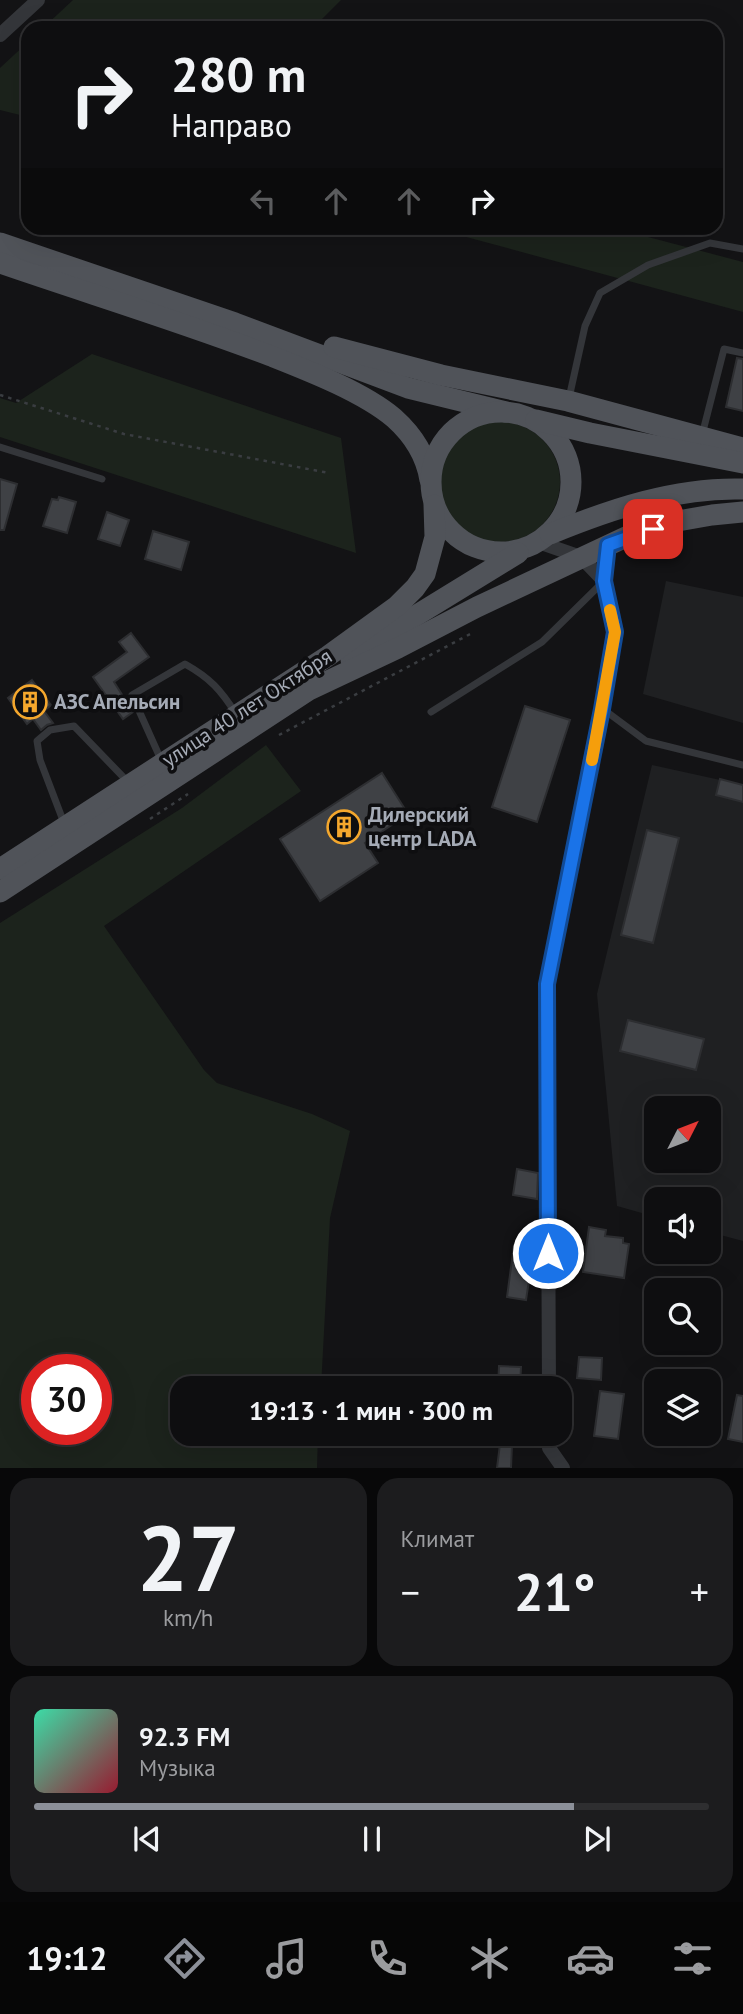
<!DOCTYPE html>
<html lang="ru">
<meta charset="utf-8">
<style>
body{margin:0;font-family:"PT Sans",sans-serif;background:#1c1c1e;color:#f1f3f6;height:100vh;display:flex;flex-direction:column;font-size:26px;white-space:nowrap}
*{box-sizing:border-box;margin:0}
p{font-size:23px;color:#9b9c9f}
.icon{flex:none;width:38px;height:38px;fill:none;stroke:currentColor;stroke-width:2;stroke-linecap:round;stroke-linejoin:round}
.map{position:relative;height:1468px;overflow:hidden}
.sheet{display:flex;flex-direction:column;gap:10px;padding:10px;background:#080809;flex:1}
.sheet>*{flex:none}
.hud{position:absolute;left:21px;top:21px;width:702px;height:214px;border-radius:21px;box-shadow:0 7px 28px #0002,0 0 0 2px #2e2e30;background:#0e0e10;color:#f1f3f6;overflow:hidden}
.needle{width:46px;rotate:48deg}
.tools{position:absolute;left:644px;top:1096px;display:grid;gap:14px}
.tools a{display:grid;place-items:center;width:77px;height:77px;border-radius:14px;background:#0e0e10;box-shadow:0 7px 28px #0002,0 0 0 2px #2e2e30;font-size:35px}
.speed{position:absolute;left:21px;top:1354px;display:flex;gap:14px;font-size:35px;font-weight:700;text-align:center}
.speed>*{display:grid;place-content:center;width:91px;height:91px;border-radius:50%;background:#0e0e10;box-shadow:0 7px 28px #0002,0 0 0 2px #2e2e30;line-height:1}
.speed .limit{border:10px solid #d22;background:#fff;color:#111}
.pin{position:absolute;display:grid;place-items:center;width:60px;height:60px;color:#fff;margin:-30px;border-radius:14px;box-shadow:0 4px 10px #0006}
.me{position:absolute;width:77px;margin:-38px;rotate:0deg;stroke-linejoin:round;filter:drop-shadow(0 0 5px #0008)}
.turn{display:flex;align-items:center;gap:24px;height:147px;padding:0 35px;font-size:32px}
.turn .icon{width:91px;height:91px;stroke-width:2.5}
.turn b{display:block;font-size:49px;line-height:60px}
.lanes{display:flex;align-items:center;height:66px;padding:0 35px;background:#0003;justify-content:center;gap:35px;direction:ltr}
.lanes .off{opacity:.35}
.big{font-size:52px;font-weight:700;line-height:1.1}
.sheet .card{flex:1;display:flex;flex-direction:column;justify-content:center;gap:10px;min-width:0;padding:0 24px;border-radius:21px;background:#1c1c1e}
.sheet .dial{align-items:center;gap:0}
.dial b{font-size:91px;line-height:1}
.song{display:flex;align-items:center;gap:21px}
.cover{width:84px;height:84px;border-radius:10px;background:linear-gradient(135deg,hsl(160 70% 55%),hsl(350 70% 35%))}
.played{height:7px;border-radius:4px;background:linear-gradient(90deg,#8c9099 80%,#2e2e30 80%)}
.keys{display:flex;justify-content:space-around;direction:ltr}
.heat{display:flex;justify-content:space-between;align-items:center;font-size:38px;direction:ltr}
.sheet .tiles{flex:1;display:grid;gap:10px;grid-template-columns:1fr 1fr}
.card:last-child{grid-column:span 2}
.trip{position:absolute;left:170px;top:1376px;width:402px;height:70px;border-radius:21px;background:#0e0e10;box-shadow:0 7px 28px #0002,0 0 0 2px #2e2e30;font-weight:700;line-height:70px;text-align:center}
.dock{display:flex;height:112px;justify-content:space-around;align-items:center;background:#060606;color:#9b9c9f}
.dock .icon{width:49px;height:49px}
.dock .on{color:#8c9099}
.dock b{font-size:32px;color:#f1f3f6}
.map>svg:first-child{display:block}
.built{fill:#1f2022;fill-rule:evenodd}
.green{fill:#1c231c;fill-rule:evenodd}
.building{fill:#3f4145;stroke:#2d2e31;stroke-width:2}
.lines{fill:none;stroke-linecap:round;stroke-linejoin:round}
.path{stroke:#3a3d41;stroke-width:2.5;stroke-dasharray:3.5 5;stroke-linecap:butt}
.service{stroke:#34363a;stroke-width:7}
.minor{stroke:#34363a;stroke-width:14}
.primary{stroke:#505359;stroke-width:21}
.route-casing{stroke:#114b97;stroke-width:18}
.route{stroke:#1a73e8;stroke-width:12}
.slow{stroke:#f59e0b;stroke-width:12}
.labels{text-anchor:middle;stroke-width:7;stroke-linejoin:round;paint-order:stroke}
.poi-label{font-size:21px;font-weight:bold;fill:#a5abb6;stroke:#0e0e10;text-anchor:start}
.street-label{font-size:21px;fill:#a5abb6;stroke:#0e0e10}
</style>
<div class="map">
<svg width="743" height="1468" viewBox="0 0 743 1468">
<rect width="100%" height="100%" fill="#131315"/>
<!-- built -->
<g class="built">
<path d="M 666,581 L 743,597 L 743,723 L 643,694 Z"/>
<path d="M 652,765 L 743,785 L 743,1241 L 709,1232 L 709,1199 L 656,1199 L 656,1217 L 617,1206 L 597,994 ZM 656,1108 L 709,1108 L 709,1160 L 656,1160 Z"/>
</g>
<!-- green -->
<g class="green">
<path d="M 73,0 L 341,0 L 313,28 L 43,28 Z"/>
<path d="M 28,42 L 28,117 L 0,110 L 0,68 Z"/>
<path d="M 433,228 L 614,228 L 743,262 L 743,312 Z"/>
<path d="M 92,354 L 341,438 L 356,553 L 0,437 L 0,398 L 16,403 Z"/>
<circle cx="500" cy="482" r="60"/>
<path d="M 266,745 L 301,791 L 104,926 L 204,1070 L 217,1083 L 312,1114 L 350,1131 L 330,1218 L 321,1388 L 182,1388 L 182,1433 L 318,1433 L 317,1468 L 0,1468 L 0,923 L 182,808 ZM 96,1370 L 96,1430 L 37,1430 L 37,1370 Z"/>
</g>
<!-- building -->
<g class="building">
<path d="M 737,358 L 743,359 L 743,411 L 726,407 Z"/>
<path d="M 0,479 L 17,484 L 4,530 L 0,530 Z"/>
<path d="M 59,497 L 76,502 L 67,533 L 43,526 L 52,499 L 58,500 Z"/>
<path d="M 107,512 L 129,520 L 120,546 L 98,539 Z"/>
<path d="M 153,531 L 189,542 L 181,570 L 145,559 Z"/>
<path d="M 131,633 L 149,657 L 114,682 L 133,712 L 123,719 L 93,677 L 127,652 L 119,642 Z"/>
<path d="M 32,680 L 51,705 L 44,711 L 53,723 L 47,725 L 41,730 L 33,719 L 27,724 L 8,698 Z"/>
<path d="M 525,706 L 570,720 L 537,822 L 492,807 Z"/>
<path d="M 382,773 L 408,814 L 365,843 L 378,863 L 320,901 L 280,839 Z"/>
<path d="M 720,779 L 743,785 L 743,802 L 716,795 Z"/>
<path d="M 647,830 L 679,838 L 653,943 L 621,935 Z"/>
<path d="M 628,1020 L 704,1039 L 696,1070 L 620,1051 Z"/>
<path d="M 517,1169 L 538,1173 L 537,1199 L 513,1195 Z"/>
<path d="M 589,1227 L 606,1230 L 605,1236 L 623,1238 L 623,1243 L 629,1244 L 624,1278 L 583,1272 Z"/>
<path d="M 514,1245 L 530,1246 L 527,1274 L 530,1274 L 526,1300 L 507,1297 Z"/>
<path d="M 579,1357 L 602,1358 L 601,1380 L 577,1378 Z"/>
<path d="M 499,1366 L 521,1367 L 520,1388 L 498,1388 Z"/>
<path d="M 600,1391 L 624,1394 L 618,1439 L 594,1436 Z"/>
<path d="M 737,1395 L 743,1396 L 743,1442 L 728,1439 Z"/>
<path d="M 500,1444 L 512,1445 L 511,1468 L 497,1468 Z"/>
</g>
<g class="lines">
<!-- path -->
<g class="path">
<path d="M 0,395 L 124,434 L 329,473"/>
<path d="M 279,735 L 474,632"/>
<path d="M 150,819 L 188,794"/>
</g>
<!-- service -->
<g class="service">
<path d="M 569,398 L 585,326 L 600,293 L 648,265 L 710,243 L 743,249"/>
<path d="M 702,435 L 724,349 L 743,353"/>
<path d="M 0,447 L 102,479"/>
<path d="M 603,709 L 646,741 L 743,765"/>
<path d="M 431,712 L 542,642 L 603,582"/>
<path d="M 162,762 L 132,695 L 185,664 C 210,678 221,690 236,714"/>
<path d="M 64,823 L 40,760 L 37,741 L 50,730 L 74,726 L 128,782"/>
</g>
<!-- minor -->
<g class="minor">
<path d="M 0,35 L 38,0"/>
<path d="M 538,542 L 581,557 L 604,581"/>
<path d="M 549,1388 L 547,984 L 602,709 L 615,632 L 604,581 L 609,545"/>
<path d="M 549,1433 L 549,1448 L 563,1468"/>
</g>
<!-- primary -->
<g class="primary">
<path d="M 0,243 L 235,323 L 408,388 L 506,412"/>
<path d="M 0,263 C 90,294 182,322 271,356 C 309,371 363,392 394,418 C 413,435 426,455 430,480"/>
<path d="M 334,347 L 441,375 L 568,401 L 743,448"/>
<circle cx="501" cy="482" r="70"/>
<path d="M 536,420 L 590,433 L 743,463"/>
<path d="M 550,534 C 611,509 676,487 743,489"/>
<path d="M 351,660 L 386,634 L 518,553"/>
<path d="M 0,869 L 328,656 L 397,606 L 415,588 L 425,574 L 435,537 L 434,505"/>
<path d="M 0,892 L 309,690 L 398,648 L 477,607 L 628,536 L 678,521 L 712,515 L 743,512"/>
</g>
</g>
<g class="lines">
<defs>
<path id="route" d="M 548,1253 L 547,984 L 602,709 L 615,632 L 604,581 L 608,545 L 653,529"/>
</defs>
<!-- route casing -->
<use href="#route" class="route-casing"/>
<!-- route -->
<use href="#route" class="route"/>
<!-- slow -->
<path class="slow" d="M 592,760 L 615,632 L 610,610"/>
</g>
<!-- icons -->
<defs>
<symbol id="building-ring" viewBox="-11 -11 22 22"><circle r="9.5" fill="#0e0e10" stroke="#f4a72d" stroke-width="1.5"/><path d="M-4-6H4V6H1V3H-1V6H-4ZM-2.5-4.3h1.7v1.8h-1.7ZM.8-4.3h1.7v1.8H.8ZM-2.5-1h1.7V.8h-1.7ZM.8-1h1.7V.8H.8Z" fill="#f4a72d"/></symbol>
</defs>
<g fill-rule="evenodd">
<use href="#building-ring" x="11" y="683" width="38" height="38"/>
<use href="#building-ring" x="325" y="808" width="38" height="38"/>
</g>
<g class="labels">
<!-- poi labels -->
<g class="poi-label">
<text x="54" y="709">АЗС Апельсин</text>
<text x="368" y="822">Дилерский<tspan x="368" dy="24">центр LADA</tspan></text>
</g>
<!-- street labels -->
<g class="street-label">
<text transform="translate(247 708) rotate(-33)" y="7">улица 40 лет Октября</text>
</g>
</g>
</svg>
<div class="tools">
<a><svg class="needle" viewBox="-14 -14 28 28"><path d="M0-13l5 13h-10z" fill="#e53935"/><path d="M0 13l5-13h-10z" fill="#9b9c9f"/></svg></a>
<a><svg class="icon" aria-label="sound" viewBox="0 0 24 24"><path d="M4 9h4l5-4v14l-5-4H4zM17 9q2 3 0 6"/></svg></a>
<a><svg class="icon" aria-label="search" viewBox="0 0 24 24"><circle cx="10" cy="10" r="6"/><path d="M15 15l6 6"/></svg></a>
<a><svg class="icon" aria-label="layers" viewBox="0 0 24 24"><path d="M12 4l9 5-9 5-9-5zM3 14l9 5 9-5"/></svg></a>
</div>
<div class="speed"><div class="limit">30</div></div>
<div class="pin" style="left:653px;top:529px;background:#d93025"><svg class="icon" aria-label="arrive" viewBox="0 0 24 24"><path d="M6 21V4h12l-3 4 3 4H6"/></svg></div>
<svg class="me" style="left:548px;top:1253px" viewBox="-20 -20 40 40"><circle r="17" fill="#1a73e8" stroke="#fff" stroke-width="3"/><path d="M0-11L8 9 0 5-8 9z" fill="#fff"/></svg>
<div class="trip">19:13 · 1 мин · 300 m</div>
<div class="hud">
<div class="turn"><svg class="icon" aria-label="right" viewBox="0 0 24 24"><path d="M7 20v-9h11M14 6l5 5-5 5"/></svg><div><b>280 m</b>Направо</div></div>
<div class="lanes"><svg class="icon off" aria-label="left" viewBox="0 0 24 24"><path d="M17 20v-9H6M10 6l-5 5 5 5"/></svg><svg class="icon off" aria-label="ahead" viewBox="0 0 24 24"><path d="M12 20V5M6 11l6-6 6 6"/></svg><svg class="icon off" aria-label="ahead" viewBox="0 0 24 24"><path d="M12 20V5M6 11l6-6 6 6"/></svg><svg class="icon" aria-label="right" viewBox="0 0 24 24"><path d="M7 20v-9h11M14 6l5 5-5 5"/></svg></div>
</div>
</div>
<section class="sheet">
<div class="tiles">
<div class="card dial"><b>27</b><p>km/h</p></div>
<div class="card"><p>Климат</p>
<div class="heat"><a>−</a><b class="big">21°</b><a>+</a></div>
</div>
<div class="card">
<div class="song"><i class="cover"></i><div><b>92.3 FM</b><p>Музыка</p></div></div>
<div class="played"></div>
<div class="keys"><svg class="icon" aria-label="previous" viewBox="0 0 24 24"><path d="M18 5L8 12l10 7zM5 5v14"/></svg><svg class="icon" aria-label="pause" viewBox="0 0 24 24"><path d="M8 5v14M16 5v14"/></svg><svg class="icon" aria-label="next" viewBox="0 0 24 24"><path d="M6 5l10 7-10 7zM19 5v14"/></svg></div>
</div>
</div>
</section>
<nav class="dock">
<b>19:12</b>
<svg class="icon on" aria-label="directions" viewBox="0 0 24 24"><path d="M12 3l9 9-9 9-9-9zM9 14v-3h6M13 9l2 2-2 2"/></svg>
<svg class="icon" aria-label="music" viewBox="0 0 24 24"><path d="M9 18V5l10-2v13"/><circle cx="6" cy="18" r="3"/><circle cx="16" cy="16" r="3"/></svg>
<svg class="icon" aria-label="phone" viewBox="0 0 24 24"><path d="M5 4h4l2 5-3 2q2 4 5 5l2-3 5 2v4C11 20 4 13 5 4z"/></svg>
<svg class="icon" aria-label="climate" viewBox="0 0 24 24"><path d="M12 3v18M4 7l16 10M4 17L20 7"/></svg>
<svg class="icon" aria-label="car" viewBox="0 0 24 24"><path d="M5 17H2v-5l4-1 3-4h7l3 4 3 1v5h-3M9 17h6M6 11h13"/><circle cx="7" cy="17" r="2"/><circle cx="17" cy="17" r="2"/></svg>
<svg class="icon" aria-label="filters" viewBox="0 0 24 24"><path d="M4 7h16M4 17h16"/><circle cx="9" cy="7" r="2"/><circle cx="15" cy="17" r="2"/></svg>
</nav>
